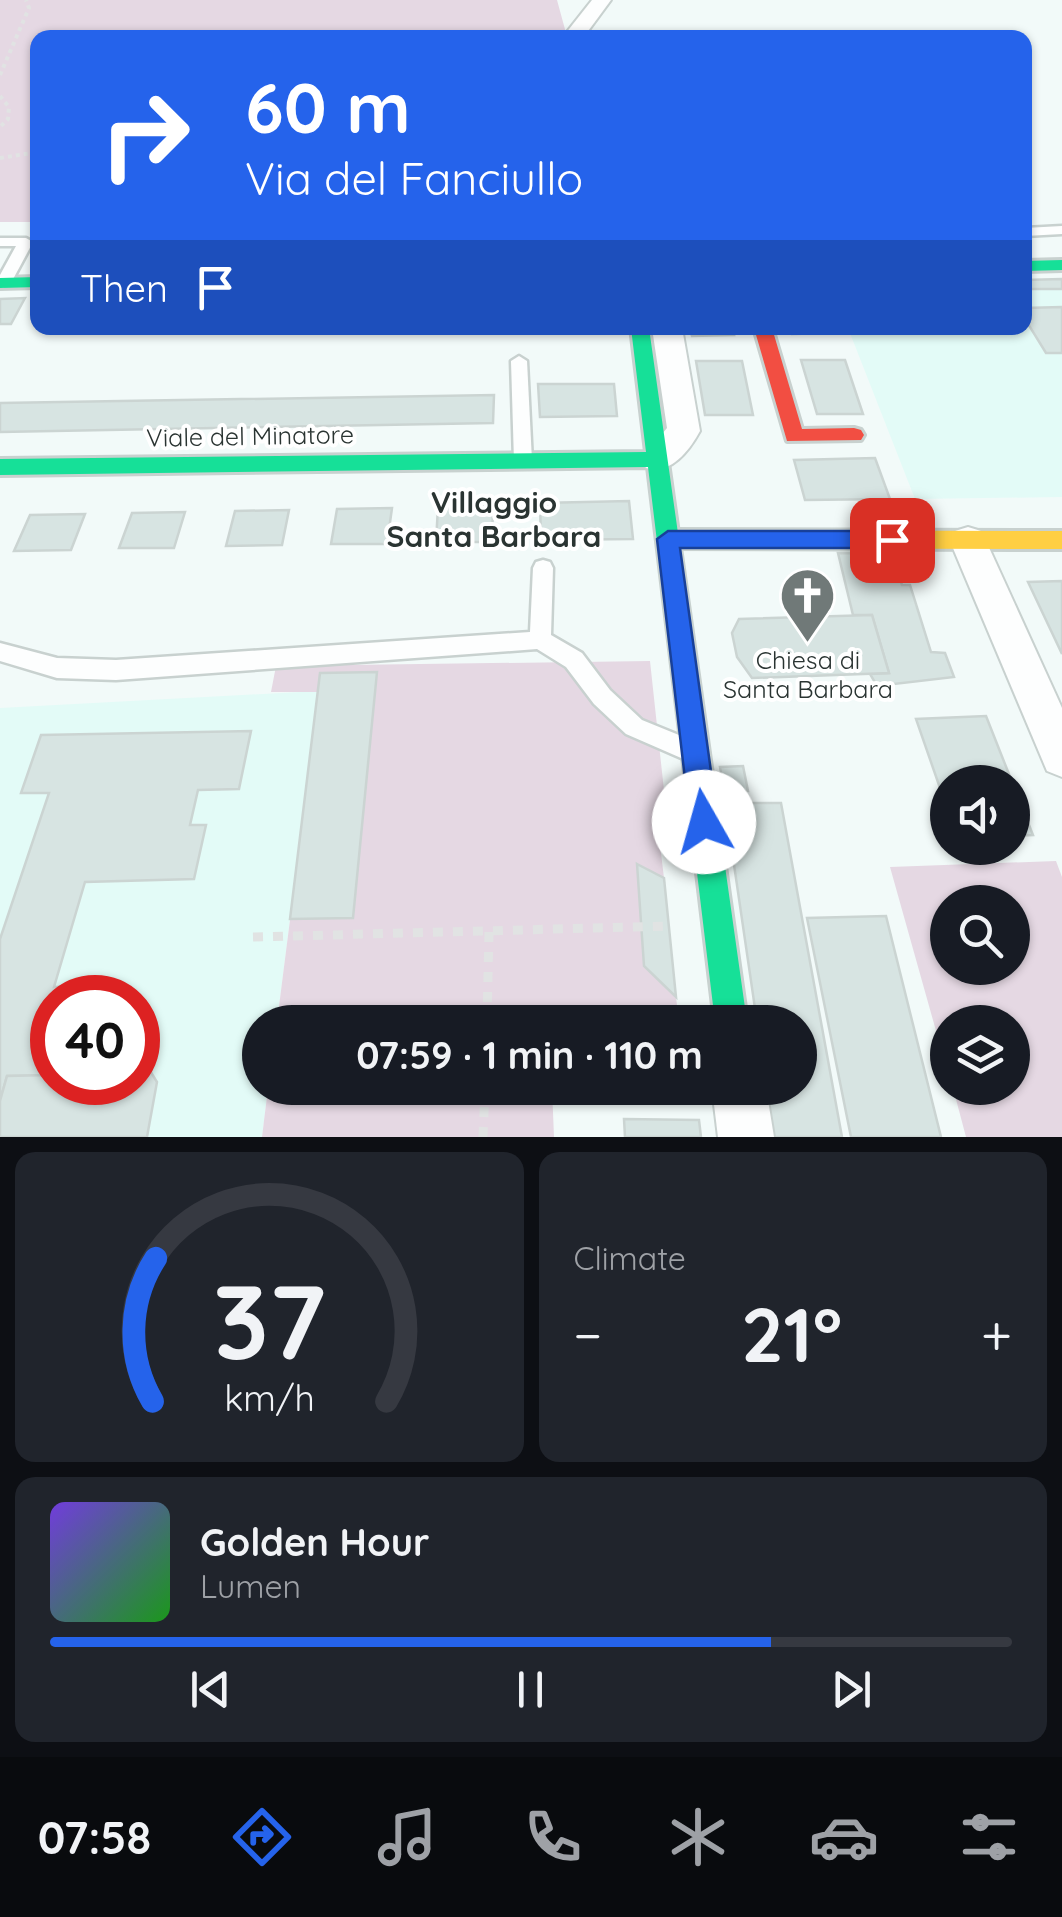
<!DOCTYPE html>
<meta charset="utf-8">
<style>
body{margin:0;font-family:Quicksand,sans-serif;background:#20242c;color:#f1f3f6;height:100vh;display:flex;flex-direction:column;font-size:38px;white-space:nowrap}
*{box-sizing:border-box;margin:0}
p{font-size:32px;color:#9ea1a6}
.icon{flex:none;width:55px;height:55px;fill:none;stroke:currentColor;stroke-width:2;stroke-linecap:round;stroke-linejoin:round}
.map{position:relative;height:1137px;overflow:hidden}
.drawer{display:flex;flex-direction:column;gap:15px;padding:15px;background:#0d0f14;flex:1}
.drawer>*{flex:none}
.hud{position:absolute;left:30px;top:30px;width:1002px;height:305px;border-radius:20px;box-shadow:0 2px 8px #0004;background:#2563eb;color:#fff;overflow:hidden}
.buttons{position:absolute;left:930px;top:765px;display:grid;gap:20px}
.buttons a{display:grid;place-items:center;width:100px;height:100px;border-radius:50%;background:#171b24;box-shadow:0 2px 8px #0004;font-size:50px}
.speed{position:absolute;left:30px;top:975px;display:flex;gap:20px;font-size:50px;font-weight:700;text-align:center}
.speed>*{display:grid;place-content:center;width:130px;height:130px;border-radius:50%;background:#171b24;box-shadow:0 2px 8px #0004;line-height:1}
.speed .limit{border:15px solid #d22;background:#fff;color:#111}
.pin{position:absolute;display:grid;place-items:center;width:85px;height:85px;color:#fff;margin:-42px;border-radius:20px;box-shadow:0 5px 15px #0006}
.me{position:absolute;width:110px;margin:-55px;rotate:353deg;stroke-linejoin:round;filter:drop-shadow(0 0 8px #0008)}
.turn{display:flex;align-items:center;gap:35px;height:210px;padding:0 50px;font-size:45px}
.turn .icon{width:130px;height:130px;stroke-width:2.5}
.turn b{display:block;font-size:70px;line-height:85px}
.then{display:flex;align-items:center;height:95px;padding:0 50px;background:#0003;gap:20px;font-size:38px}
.big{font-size:75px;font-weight:700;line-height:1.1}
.drawer .tile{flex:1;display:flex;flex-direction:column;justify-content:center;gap:15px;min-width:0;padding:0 35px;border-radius:20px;background:#20242c}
.drawer .dial{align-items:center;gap:0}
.dial svg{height:260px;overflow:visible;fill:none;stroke:#363941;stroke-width:7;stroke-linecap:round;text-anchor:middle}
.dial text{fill:#f1f3f6;stroke:none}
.song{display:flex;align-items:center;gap:30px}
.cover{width:120px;height:120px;border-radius:15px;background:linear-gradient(135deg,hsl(260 70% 55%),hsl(120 70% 35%))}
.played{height:10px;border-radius:5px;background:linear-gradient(90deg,#2563eb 75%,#363941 75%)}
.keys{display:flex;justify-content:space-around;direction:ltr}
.heat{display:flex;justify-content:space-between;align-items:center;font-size:55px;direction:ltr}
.drawer .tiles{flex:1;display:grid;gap:15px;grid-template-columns:1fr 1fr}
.tile:last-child{grid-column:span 2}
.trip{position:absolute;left:242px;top:1005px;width:575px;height:100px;border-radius:50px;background:#171b24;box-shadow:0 2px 8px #0004;font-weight:700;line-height:100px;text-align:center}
.dock{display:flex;height:160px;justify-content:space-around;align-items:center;background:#090b0e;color:#9ea1a6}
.dock .icon{width:70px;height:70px}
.dock .on{color:#2563eb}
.dock b{font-size:45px;color:#f1f3f6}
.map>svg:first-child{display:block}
.built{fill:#e3fbf7;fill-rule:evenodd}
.green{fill:#e5d8e3;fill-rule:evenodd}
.building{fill:#d7e4e2;stroke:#cbd4d2;stroke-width:2.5}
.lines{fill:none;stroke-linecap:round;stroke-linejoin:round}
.lane-casing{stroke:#c8d1cf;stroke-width:5}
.street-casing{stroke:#c8d1cf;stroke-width:4}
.fast-casing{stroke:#c8d1cf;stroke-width:6}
.slow-casing{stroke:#c8d1cf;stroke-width:6}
.jam-casing{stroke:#c8d1cf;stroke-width:6}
.path-far1{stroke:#e1e3e3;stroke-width:4;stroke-dasharray:4 4;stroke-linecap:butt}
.path{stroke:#e1e3e3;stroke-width:9;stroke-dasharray:10 10;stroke-linecap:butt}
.lane{fill:#fdfefe;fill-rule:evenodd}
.street{fill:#fdfefe;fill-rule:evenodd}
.fast{fill:#16e098;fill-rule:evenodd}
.slow{fill:#ffcf43;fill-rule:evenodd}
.jam{fill:#f24e42;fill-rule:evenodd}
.route{fill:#2563eb;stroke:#184099;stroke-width:2.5}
.labels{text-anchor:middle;stroke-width:8;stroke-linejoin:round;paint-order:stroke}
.street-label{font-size:25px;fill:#2a3432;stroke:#fff}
.poi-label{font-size:25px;fill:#2a3432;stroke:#fff}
.quarter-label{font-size:30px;font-weight:bold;fill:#2a3432;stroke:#fff}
</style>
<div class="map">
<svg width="1062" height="1137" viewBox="0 0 1062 1137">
<rect width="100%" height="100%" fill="#f2faf9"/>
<!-- built -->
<g class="built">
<path d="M 1062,279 L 1062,497 L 915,499 L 848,328 L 1025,328 L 1025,280 Z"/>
<path d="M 319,691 L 277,1022 L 260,1022 L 260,1088 L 268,1088 L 262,1137 L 0,1137 L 0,708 ZM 52,998 L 138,998 L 138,1082 L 52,1082 Z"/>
</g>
<!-- green -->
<g class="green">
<path d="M 0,0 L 557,0 L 566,33 L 564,38 L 38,38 L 37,222 L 0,222 Z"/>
<path d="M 650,661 L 670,846 L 660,845 L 664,878 L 637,865 L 644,965 L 676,997 L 679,1022 L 277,1022 L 319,692 L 271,692 L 276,666 Z"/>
<path d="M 1056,861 L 1062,877 L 1062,1137 L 966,1137 L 953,1088 L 1012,1088 L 1012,1022 L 948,1022 L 947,1070 L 890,867 ZM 948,902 L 1012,902 L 1012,968 L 948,968 Z"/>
<path d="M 268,1088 L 552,1088 L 554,1137 L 262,1137 Z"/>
</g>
<!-- building -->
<g class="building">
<path d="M 1062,279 L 1062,289 L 1025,289 L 1025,280 Z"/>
<path d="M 25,298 L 11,324 L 0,324 L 0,299 Z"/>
<path d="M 1062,307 L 1062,353 L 1046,353 L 1025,319 L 1025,308 Z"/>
<path d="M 690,328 L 732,328 L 734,335 L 692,336 Z"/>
<path d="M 790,328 L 831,328 L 833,333 L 792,334 Z"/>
<path d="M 801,360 L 845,360 L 863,414 L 817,414 Z"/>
<path d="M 696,361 L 742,361 L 753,415 L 705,415 Z"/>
<path d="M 538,384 L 614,384 L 617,416 L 540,417 Z"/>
<path d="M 494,395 L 493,423 L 0,432 L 0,403 Z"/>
<path d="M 875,458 L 890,499 L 805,500 L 794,460 Z"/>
<path d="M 629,501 L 633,539 L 541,540 L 540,503 Z"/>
<path d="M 493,506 L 492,542 L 436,542 L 438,507 Z"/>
<path d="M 392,508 L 387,544 L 331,544 L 337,509 Z"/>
<path d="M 289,510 L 282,545 L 226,546 L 235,511 Z"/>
<path d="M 185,512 L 174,548 L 119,548 L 132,513 Z"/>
<path d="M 85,514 L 71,550 L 14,551 L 30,515 Z"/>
<path d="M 838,553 L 892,554 L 902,585 L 910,585 L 931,652 L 945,653 L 954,677 L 877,686 L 870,674 L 889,673 L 872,615 L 853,615 Z"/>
<path d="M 1062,581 L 1062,654 L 1028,582 Z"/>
<path d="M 872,615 L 889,673 L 752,678 L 737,657 L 732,633 L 739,619 Z"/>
<path d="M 377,672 L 353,918 L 290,919 L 320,673 Z"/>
<path d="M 986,716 L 1033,835 L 1012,836 L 1012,782 L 948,782 L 948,811 L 916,719 Z"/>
<path d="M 251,731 L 239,789 L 198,790 L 190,825 L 206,825 L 194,879 L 85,882 L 54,987 L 91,986 L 88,998 L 52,998 L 52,1075 L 7,1076 L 0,1101 L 0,939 L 49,793 L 21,793 L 41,735 Z"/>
<path d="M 743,766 L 748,791 L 724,791 L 720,767 Z"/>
<path d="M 725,803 L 781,803 L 842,1137 L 773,1137 L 766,1088 L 800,1088 L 800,1022 L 757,1022 Z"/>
<path d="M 637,864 L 664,878 L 676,997 L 644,966 Z"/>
<path d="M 886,916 L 941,1137 L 851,1137 L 807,918 Z"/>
<path d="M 138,1056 L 141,1056 L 157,1082 L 147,1137 L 0,1137 L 0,1101 L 7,1076 L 52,1075 L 52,1082 L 138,1082 Z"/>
<path d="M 624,1119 L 699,1120 L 701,1137 L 625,1137 Z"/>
</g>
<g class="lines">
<defs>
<g id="lane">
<path d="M 1062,226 L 1062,234 L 1025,236 L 1025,228 Z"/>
<path d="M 0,238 L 26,238 L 33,242 L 11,283 L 3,288 L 0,287 L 0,275 L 16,246 L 0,246 Z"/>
<path d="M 519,356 L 527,361 L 532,461 L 523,468 L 514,461 L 511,361 Z"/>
<path d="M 543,560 L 550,562 L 553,568 L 551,635 L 582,653 L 610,690 L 642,720 L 696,742 L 700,750 L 696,758 L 688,761 L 626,734 L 594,704 L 566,667 L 537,649 L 116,680 L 57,678 L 0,661 L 0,643 L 57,658 L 116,660 L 530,632 L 533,568 L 536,562 Z"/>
</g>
<g id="street">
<path d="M 592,0 L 611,0 L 583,38 L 562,38 Z"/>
<path d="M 652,328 L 682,328 L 700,431 C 689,451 671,475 646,468 L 641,459 L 667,428 Z"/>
<path d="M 968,527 L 981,531 L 986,541 L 1062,708 L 1062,777 L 1047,771 L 950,541 L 955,531 Z"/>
<path d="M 712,1088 L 766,1088 L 774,1137 L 718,1137 Z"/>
</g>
<g id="fast">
<path d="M 1062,260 L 1062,270 L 1025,271 L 1025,261 Z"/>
<path d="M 38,277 L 38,287 L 0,288 L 0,278 Z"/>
<path d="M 631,328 L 649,328 L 747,1022 L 715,1022 L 648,467 L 0,475 L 0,459 L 646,452 Z"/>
</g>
<path id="slow" d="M 668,530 L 1062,531 L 1062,549 L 668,548 L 657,539 Z"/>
<path id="jam" d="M 754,328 L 772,328 L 802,429 L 854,428 L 861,430 L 864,435 L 861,440 L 787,441 Z"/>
</defs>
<!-- lane casing -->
<use href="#lane" class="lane-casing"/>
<!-- street casing -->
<use href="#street" class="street-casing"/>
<!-- fast casing -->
<use href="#fast" class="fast-casing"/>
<!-- slow casing -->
<use href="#slow" class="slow-casing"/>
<!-- jam casing -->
<use href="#jam" class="jam-casing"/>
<!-- path-far1 -->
<g class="path-far1">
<path d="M 0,75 L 29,8 L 26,0"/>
<path d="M 0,96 L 9,107 L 8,119 L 0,127"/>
<path d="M 0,158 L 38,152"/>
</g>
<!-- path -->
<g class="path">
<path d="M 253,937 L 671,926"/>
<path d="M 487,1022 L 489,931"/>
<path d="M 483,1137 L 485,1088"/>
</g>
<!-- lane -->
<use href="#lane" class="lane"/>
<!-- street -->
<use href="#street" class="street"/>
<!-- fast -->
<use href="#fast" class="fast"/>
<!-- slow -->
<use href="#slow" class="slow"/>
<!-- jam -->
<use href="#jam" class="jam"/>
</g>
<!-- route -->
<path class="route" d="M 668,531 L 892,531 L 903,540 L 892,548 L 680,548 L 718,822 L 714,831 L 704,835 L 694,831 L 690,822 L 657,539 Z"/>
<!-- icons -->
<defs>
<symbol id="church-pin" viewBox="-11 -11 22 30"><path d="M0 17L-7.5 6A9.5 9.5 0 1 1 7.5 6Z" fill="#707978" stroke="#fff"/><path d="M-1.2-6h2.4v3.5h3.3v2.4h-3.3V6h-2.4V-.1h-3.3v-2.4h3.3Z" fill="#fff"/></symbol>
</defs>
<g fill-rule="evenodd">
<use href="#church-pin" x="776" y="564" width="63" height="86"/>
</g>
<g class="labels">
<!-- street labels -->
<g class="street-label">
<text transform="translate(250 436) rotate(-1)" y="9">Viale del Minatore</text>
</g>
<!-- poi labels -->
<g class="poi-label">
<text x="808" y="669">Chiesa di<tspan x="808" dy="29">Santa Barbara</tspan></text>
</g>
<!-- quarter labels -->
<g class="quarter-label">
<text x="494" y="513">Villaggio<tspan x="494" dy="34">Santa Barbara</tspan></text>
</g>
</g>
</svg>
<div class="buttons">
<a><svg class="icon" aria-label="sound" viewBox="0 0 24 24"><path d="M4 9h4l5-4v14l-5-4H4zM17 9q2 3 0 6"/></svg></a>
<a><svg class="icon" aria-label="search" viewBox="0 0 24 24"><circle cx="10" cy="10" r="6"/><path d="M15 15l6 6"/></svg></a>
<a><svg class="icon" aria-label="layers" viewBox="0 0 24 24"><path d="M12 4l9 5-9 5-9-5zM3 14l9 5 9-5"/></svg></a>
</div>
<div class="speed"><div class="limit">40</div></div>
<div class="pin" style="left:892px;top:540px;background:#d93025"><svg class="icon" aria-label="arrive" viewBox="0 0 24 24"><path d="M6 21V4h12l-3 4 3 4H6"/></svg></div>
<svg class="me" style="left:704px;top:822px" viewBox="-20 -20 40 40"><circle r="19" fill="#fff"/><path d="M0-13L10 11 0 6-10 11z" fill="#2563eb"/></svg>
<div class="trip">07:59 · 1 min · 110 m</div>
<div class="hud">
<div class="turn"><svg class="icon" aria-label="right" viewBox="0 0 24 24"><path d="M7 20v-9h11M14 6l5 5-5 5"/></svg><div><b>60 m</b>Via del Fanciullo</div></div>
<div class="then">Then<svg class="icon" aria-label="arrive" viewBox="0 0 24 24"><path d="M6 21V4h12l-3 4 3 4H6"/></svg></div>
</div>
</div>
<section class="drawer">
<div class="tiles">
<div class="tile dial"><svg viewBox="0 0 100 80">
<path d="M14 69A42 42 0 1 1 86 69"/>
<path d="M14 69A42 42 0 0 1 15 25" stroke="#2563eb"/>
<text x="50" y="56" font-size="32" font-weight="700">37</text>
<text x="50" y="72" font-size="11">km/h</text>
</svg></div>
<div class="tile"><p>Climate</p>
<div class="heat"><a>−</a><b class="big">21°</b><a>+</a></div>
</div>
<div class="tile">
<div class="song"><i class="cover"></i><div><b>Golden Hour</b><p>Lumen</p></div></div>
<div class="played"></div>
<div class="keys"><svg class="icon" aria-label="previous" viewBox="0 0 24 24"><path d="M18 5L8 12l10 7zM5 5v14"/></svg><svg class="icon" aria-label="pause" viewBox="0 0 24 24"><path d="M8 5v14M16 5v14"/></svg><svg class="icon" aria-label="next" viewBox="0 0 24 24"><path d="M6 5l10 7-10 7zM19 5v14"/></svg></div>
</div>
</div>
</section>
<nav class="dock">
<b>07:58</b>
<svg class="icon on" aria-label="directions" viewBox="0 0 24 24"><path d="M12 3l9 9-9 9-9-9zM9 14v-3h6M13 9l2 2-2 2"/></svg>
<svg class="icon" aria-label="music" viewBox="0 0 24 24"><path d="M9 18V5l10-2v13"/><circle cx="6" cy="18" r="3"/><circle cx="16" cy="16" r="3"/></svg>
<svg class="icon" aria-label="phone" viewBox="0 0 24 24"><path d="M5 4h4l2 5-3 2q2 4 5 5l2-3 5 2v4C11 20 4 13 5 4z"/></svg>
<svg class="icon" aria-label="climate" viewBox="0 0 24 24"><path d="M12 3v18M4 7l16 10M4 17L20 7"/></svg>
<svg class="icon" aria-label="car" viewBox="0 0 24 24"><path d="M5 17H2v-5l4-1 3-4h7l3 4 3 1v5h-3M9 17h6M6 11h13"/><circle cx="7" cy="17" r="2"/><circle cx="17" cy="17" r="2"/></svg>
<svg class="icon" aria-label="filters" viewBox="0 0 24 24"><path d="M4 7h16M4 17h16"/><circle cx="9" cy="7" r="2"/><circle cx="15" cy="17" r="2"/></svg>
</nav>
